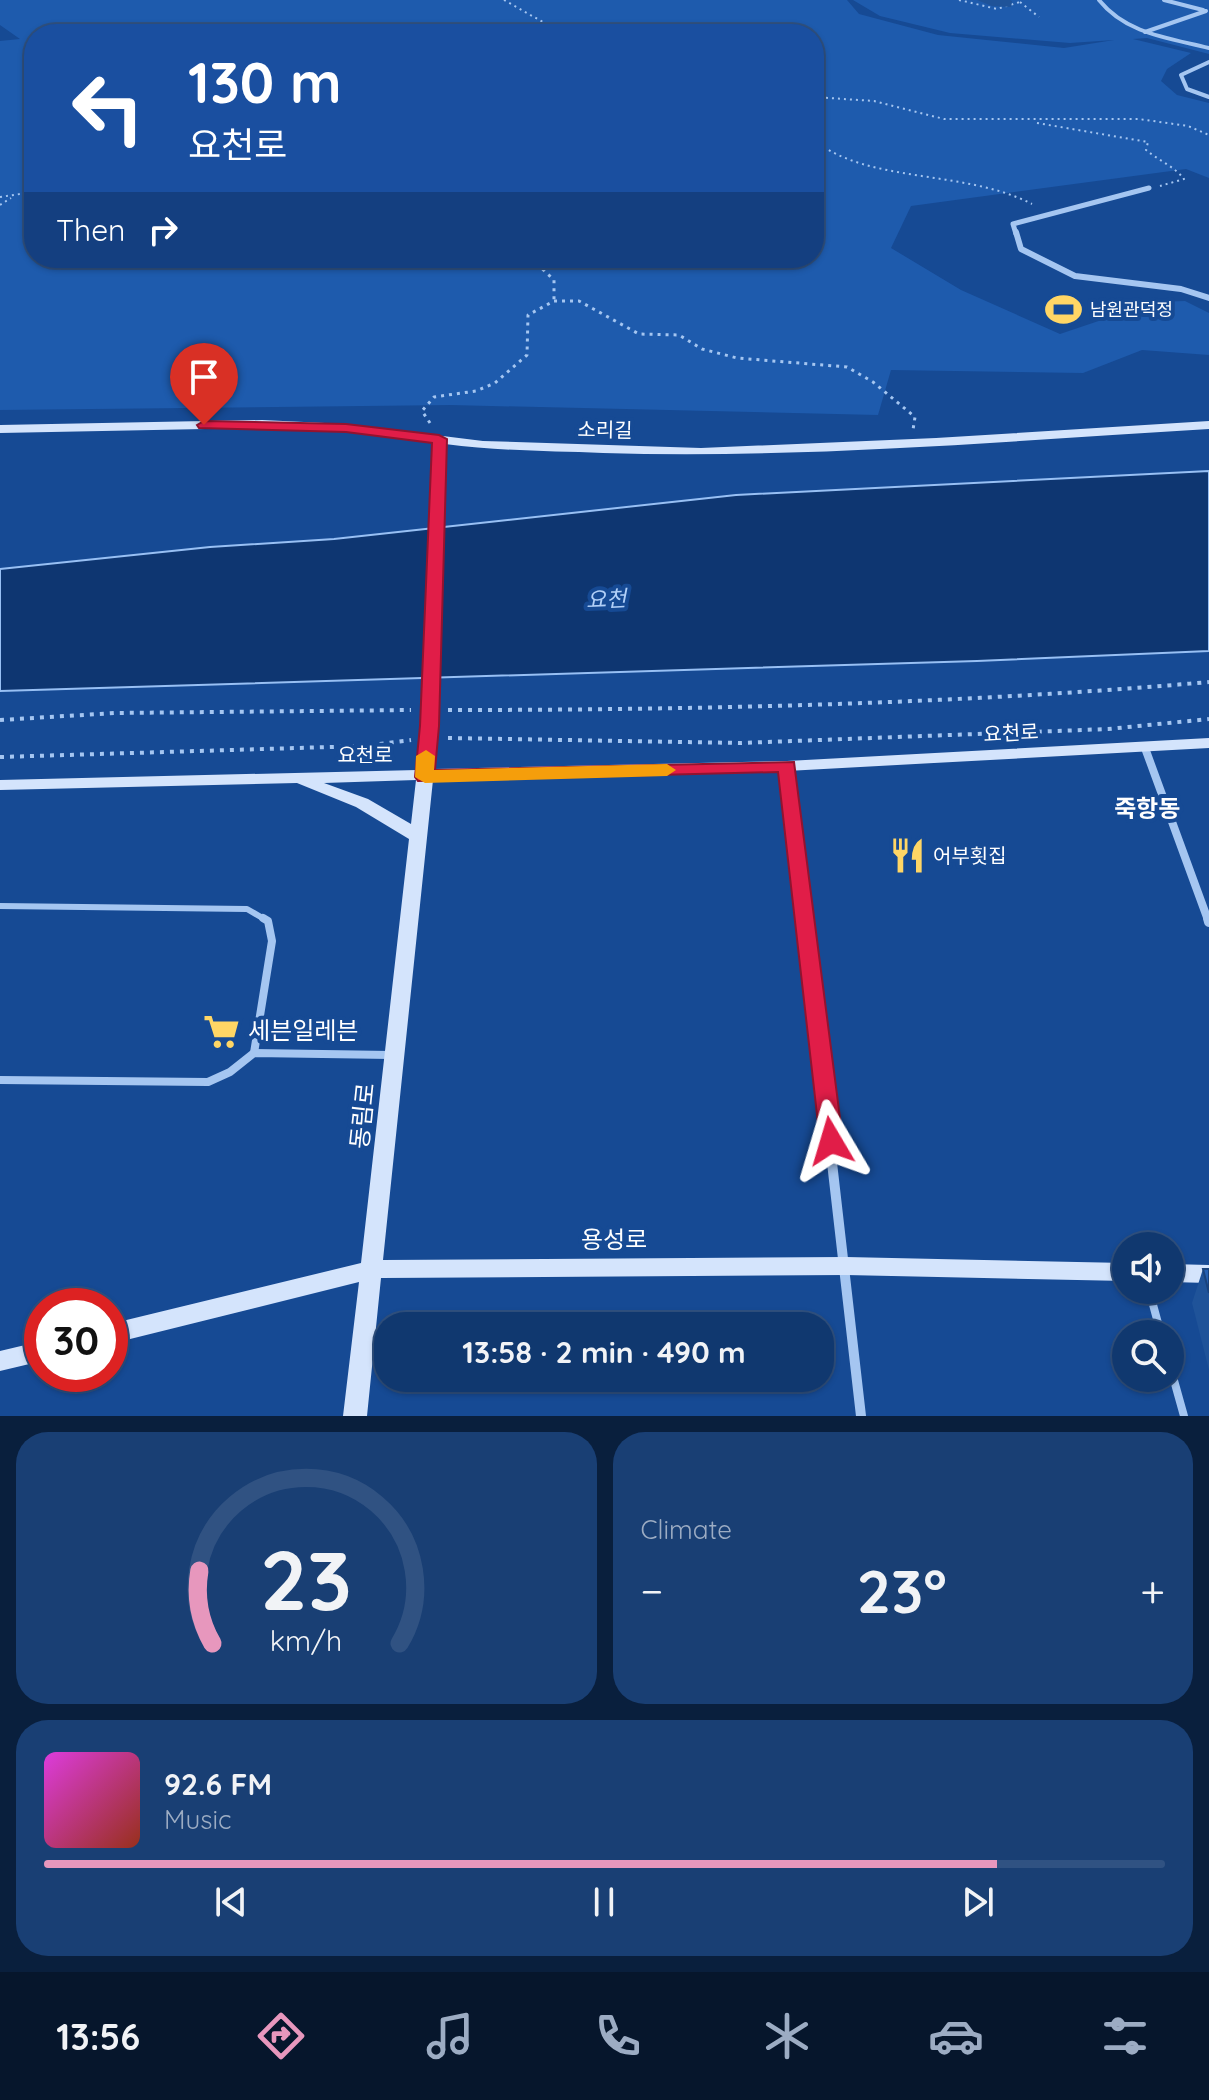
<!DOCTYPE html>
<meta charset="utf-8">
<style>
body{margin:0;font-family:Quicksand,"Noto Sans KR",sans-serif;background:#193f74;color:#f1f3f6;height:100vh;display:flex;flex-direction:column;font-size:30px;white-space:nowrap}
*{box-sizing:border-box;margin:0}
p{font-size:26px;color:#9cacc3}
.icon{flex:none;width:44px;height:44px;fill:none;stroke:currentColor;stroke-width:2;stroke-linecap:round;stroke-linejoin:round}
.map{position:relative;height:1416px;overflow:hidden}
.details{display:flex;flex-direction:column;gap:16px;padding:16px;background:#091f3d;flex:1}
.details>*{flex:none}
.hud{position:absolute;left:24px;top:24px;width:800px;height:244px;border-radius:32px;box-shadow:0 2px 6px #0004,0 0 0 2px #305282;background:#1a4fa0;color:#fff;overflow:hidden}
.tools{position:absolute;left:1112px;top:1232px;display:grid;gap:16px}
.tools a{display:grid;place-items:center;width:72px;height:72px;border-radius:50%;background:#10386f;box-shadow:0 2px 6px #0004,0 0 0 2px #305282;font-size:40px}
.speed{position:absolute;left:24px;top:1288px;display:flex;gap:16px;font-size:40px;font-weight:700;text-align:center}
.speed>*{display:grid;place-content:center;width:104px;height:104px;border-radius:50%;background:#10386f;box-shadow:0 2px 6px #0004,0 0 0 2px #305282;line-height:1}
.speed .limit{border:12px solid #d22;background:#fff;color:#111}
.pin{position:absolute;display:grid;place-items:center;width:68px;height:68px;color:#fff;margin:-82px -34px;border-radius:50% 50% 50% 0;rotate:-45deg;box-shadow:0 0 8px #0007}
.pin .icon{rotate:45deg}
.me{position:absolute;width:88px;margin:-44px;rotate:353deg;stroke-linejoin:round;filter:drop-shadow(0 0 6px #0008)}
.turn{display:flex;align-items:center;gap:28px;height:168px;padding:0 32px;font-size:36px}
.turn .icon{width:104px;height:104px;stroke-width:2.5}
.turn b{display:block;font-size:56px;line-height:68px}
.then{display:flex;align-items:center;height:76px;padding:0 32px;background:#0003;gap:16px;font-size:30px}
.big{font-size:60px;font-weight:700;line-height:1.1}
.details .card{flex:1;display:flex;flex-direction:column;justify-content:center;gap:12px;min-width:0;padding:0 28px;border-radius:32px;background:#193f74}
.details .dial{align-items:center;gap:0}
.dial svg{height:208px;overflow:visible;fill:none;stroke:#305282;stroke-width:7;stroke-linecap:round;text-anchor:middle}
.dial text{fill:#f1f3f6;stroke:none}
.song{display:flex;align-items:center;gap:24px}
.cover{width:96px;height:96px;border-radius:12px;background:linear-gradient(135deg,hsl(300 70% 55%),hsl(10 70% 35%))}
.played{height:8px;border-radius:4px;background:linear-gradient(90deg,#e797bd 85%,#305282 85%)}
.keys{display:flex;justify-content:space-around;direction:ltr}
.heat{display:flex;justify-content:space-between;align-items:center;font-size:44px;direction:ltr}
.details .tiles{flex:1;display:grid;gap:16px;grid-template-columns:1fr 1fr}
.card:last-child{grid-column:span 2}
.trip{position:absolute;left:374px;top:1312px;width:460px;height:80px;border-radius:32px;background:#10386f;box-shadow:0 2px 6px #0004,0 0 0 2px #305282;font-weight:700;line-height:80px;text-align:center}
.dock{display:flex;height:128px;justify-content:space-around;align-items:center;background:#06162c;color:#9cacc3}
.dock .icon{width:56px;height:56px}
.dock .selected{color:#e797bd}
.dock b{font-size:36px;color:#f1f3f6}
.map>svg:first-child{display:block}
.green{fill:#1e5bad;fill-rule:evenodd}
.water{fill:#0e3671;stroke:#98c0f4;stroke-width:2}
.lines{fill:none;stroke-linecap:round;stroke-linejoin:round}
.path-far2{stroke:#a5c6f1;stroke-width:2;stroke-dasharray:2 4;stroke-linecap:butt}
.path-far1{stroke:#a5c6f1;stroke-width:3;stroke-dasharray:3 5;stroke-linecap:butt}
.path{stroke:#a5c6f1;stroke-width:4;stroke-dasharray:4 6;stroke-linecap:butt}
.lane-far2{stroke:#a5c6f1;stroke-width:4}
.lane-far1{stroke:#a5c6f1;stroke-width:6}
.lane{stroke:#a5c6f1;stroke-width:8}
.street-far3{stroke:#a5c6f1;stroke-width:5}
.street-far2{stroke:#a5c6f1;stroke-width:6}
.street-far1{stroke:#a5c6f1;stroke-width:8}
.street{stroke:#a5c6f1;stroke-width:10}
.secondary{fill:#d4e4fc;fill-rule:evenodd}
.wall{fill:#1f5399}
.building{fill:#2460b2;stroke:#19437d;stroke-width:2}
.route{fill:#e11d48;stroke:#92132f;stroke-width:2}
.slow{fill:#f59e0b}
.labels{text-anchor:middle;stroke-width:8;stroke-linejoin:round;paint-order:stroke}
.far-poi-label{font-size:18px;fill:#fff;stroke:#164a94;text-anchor:start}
.street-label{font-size:20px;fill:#fff;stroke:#164a94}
.poi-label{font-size:20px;fill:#fff;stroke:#164a94;text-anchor:start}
.water-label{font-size:22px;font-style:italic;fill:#b2d0f8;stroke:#164a94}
.quarter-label{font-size:24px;font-weight:bold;fill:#fff;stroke:#164a94}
.near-poi-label{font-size:24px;fill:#fff;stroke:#164a94;text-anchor:start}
.near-street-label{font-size:24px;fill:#fff;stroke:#164a94}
</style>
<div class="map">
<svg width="1209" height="1416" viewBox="0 0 1209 1416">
<rect width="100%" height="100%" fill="#164a94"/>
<!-- green -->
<path class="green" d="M 0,0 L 847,0 L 859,14 L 938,35 L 1064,48 L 1114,40 L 1070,43 L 950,33 L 880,16 L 853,0 L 1209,0 L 1209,54 L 1147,38 L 1133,39 L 1191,53 L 1167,69 L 1161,81 L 1177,95 L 1209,103 L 1209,178 L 1186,169 L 911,206 L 891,248 L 961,290 L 1060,334 L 1155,302 L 1185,301 L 1209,313 L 1209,355 L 1142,350 L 1083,373 L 891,370 L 878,415 L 451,405 L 0,410 L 0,41 L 20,39 L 0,25 ZM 34,34 L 814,34 L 814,258 L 34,258 Z"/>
<!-- water -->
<path class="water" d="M 1209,471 L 1209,651 L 977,661 L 0,691 L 0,569 L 210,547 L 334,539 L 736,495 Z"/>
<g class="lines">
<!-- path-far2 -->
<g class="path-far2">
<path d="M 504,0 L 557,30 L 572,34"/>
<path d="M 959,0 L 997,9 L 1020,2"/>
<path d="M 1020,2 L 1039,17"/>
<path d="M 814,97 L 874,101 L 944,119 L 1139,119 L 1188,126 L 1209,135"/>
<path d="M 1037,123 L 1148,142 L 1146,150 C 1158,160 1175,167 1184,179 L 1160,186"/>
<path d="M 814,140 C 868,184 964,169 1032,204"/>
<path d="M 0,197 L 34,192"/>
<path d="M 0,205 L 11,198"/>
</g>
<!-- path-far1 -->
<g class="path-far1">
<path d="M 531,258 L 554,280 L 554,301"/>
<path d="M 430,423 L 422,411 L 434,397 L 476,391 L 495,383 L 527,355 L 528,315 L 554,301 L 579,301 L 639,334 L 679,335 L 702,349 L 737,358 L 847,367 L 873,382 L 915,417 L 913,430"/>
</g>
<!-- path -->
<g class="path">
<path d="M 448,710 C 702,710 956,704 1209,682"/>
<path d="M 0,720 L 115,713 L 411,710"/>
<path d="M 448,738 L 740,743 L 1108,729 L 1209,719"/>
<path d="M 0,757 L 363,746 L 411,740"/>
</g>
<!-- lane-far2 -->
<g class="lane-far2">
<path d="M 1099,0 C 1126,34 1169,38 1209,48"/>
<path d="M 1164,0 L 1203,10"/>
<path d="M 1145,32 L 1206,11"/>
<path d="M 1209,62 L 1181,75 L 1187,89 L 1209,97"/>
</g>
<!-- lane-far1 -->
<path class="lane-far1" d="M 0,906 L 247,909 L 266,920"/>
<!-- lane -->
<g class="lane">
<path d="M 254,1053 L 272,941 L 268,921 L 263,918"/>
<path d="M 0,1080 L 208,1082 L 230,1072 L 254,1053 L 391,1055"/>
<path d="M 1149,1290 L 1161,1334"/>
<path d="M 1170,1366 L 1184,1416"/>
</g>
<!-- street-far3 -->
<path class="street-far3" d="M 1016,234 L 1013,224 L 1149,188"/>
<!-- street-far2 -->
<path class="street-far2" d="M 1016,232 L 1021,249 L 1075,276 L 1181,289 L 1209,298"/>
<!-- street-far1 -->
<g class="street-far1">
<path d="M 1145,748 L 1208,920"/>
<path d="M 787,766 L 805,920"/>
</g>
<!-- street -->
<g class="street">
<path d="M 804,918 L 861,1416"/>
<path d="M 1208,918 L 1209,922"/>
</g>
<!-- secondary -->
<g class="secondary">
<path d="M 262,420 L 346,424 L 483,441 L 701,448 L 936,438 L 1209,421 L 1209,429 C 1007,441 805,459 603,453 C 550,451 498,451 445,444 L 438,726 L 434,769 L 787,761 L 1209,738 L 1209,748 L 787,771 L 433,780 L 383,1260 L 846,1257 L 1126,1263 L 1126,1281 L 846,1275 L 381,1278 L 367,1416 L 343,1416 L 359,1282 L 110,1344 L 110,1324 L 361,1263 L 409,839 L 356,807 L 297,783 L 0,790 L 0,780 L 417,770 L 422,726 L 432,443 L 346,432 L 262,428 L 0,433 L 0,425 ZM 416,780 L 411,824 L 368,799 L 324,783 Z"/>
<path d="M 1170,1264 L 1209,1265 L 1209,1283 L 1170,1282 Z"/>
<path d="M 42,1341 L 42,1361 L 0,1371 L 0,1351 Z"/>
</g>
</g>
<!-- wall -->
<g class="wall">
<path d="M 977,0 L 1010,0 L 1012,1 L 1011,7 L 992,6 Z"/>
<path d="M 1203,1269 L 1209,1269 L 1209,1370 L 1192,1303 Z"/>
</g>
<!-- building -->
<path class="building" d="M 1203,1269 L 1209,1269 L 1209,1293 Z"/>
<!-- route -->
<path class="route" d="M 204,421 L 346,424 L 439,435 L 447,439 L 439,726 L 435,770 L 794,762 L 843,1141 L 840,1148 L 831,1150 L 823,1148 L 820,1141 L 778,772 L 418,781 L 415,777 L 420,726 L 432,443 L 346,432 L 199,428 L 197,425 Z"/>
<!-- slow -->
<path class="slow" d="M 426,750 L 435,756 L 434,770 L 667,764 L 676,770 L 667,776 L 425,783 L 415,777 L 416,756 Z"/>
<!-- icons -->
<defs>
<symbol id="stadium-bare" viewBox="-9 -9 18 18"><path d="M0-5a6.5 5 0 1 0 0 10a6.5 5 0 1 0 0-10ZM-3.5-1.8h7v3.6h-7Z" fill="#ffd665" stroke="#164a94" stroke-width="2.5" paint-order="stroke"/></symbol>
<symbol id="restaurant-bare" viewBox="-9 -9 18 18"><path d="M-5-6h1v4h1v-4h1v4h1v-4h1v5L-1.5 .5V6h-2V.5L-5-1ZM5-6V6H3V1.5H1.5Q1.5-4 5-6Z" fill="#ffd665" stroke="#164a94" stroke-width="2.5" paint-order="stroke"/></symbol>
<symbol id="supermarket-bare" viewBox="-9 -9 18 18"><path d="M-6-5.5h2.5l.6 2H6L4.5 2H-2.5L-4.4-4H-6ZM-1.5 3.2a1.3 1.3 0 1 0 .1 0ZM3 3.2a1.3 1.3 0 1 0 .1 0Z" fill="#ffd665" stroke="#164a94" stroke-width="2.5" paint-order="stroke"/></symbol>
</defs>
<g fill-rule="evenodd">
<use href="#stadium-bare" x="1038" y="284" width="51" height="51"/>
<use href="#restaurant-bare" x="882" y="830" width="51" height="51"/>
<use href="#supermarket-bare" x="196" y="1006" width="51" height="51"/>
</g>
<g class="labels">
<!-- far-poi labels -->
<g class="far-poi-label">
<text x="1090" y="316">남원관덕정</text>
</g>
<!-- street labels -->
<g class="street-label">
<text transform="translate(605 430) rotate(1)" y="7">소리길</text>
<text transform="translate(1011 733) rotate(-3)" y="7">요천로</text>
<text x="365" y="762">요천로</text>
</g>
<!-- poi labels -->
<g class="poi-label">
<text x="933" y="863">어부횟집</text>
</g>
<!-- water labels -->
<g class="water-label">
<text transform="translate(606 599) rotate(-3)" y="8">요천</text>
</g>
<!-- quarter labels -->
<g class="quarter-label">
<text x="1147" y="817">죽항동</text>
</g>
<!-- near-poi labels -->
<g class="near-poi-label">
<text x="248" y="1039">세븐일레븐</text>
</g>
<!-- near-street labels -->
<g class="near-street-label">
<text transform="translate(363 1116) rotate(-84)" y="8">동림로</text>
<text x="614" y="1248">용성로</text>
</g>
</g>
</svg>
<div class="tools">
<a><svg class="icon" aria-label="sound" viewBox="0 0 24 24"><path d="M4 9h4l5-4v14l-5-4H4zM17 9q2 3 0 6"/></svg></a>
<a><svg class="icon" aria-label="search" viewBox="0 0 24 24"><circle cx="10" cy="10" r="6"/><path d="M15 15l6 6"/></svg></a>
</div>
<div class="speed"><div class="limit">30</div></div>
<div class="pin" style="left:204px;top:425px;background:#d93025"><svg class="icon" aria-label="arrive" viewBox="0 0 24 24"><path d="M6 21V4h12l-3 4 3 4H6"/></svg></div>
<svg class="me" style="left:831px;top:1141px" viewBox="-20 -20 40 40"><path d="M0-17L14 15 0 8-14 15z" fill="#e11d48" stroke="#fff" stroke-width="4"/></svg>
<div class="trip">13:58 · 2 min · 490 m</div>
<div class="hud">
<div class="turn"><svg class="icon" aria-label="left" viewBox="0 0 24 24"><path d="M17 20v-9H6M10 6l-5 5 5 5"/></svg><div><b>130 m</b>요천로</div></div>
<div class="then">Then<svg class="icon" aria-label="right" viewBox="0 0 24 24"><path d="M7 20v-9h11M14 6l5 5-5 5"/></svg></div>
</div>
</div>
<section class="details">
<div class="tiles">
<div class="card dial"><svg viewBox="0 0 100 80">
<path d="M14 69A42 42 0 1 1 86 69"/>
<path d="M14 69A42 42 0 0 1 9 41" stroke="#e797bd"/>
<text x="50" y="56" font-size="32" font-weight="700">23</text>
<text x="50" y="72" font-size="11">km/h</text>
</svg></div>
<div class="card"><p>Climate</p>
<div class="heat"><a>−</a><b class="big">23°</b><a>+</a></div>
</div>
<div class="card">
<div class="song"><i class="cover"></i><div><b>92.6 FM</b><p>Music</p></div></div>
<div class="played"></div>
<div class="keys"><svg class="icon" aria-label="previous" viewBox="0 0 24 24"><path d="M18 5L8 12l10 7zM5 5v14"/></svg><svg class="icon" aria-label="pause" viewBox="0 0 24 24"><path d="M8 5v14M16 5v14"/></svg><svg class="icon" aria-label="next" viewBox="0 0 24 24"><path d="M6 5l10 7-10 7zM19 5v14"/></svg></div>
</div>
</div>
</section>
<nav class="dock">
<b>13:56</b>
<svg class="icon selected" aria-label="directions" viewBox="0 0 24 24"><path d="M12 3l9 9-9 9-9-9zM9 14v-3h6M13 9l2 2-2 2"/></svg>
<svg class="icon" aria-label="music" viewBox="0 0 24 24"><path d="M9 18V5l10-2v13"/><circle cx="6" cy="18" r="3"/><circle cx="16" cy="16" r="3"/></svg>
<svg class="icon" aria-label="phone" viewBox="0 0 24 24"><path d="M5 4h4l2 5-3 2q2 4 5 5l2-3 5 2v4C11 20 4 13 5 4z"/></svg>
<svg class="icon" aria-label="climate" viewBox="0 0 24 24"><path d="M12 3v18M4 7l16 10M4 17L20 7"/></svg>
<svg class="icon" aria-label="car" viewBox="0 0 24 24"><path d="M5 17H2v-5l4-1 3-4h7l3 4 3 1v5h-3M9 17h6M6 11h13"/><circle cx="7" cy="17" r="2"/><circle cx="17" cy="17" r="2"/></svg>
<svg class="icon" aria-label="filters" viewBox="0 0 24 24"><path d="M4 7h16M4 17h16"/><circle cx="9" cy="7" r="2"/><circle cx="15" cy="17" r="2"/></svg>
</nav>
